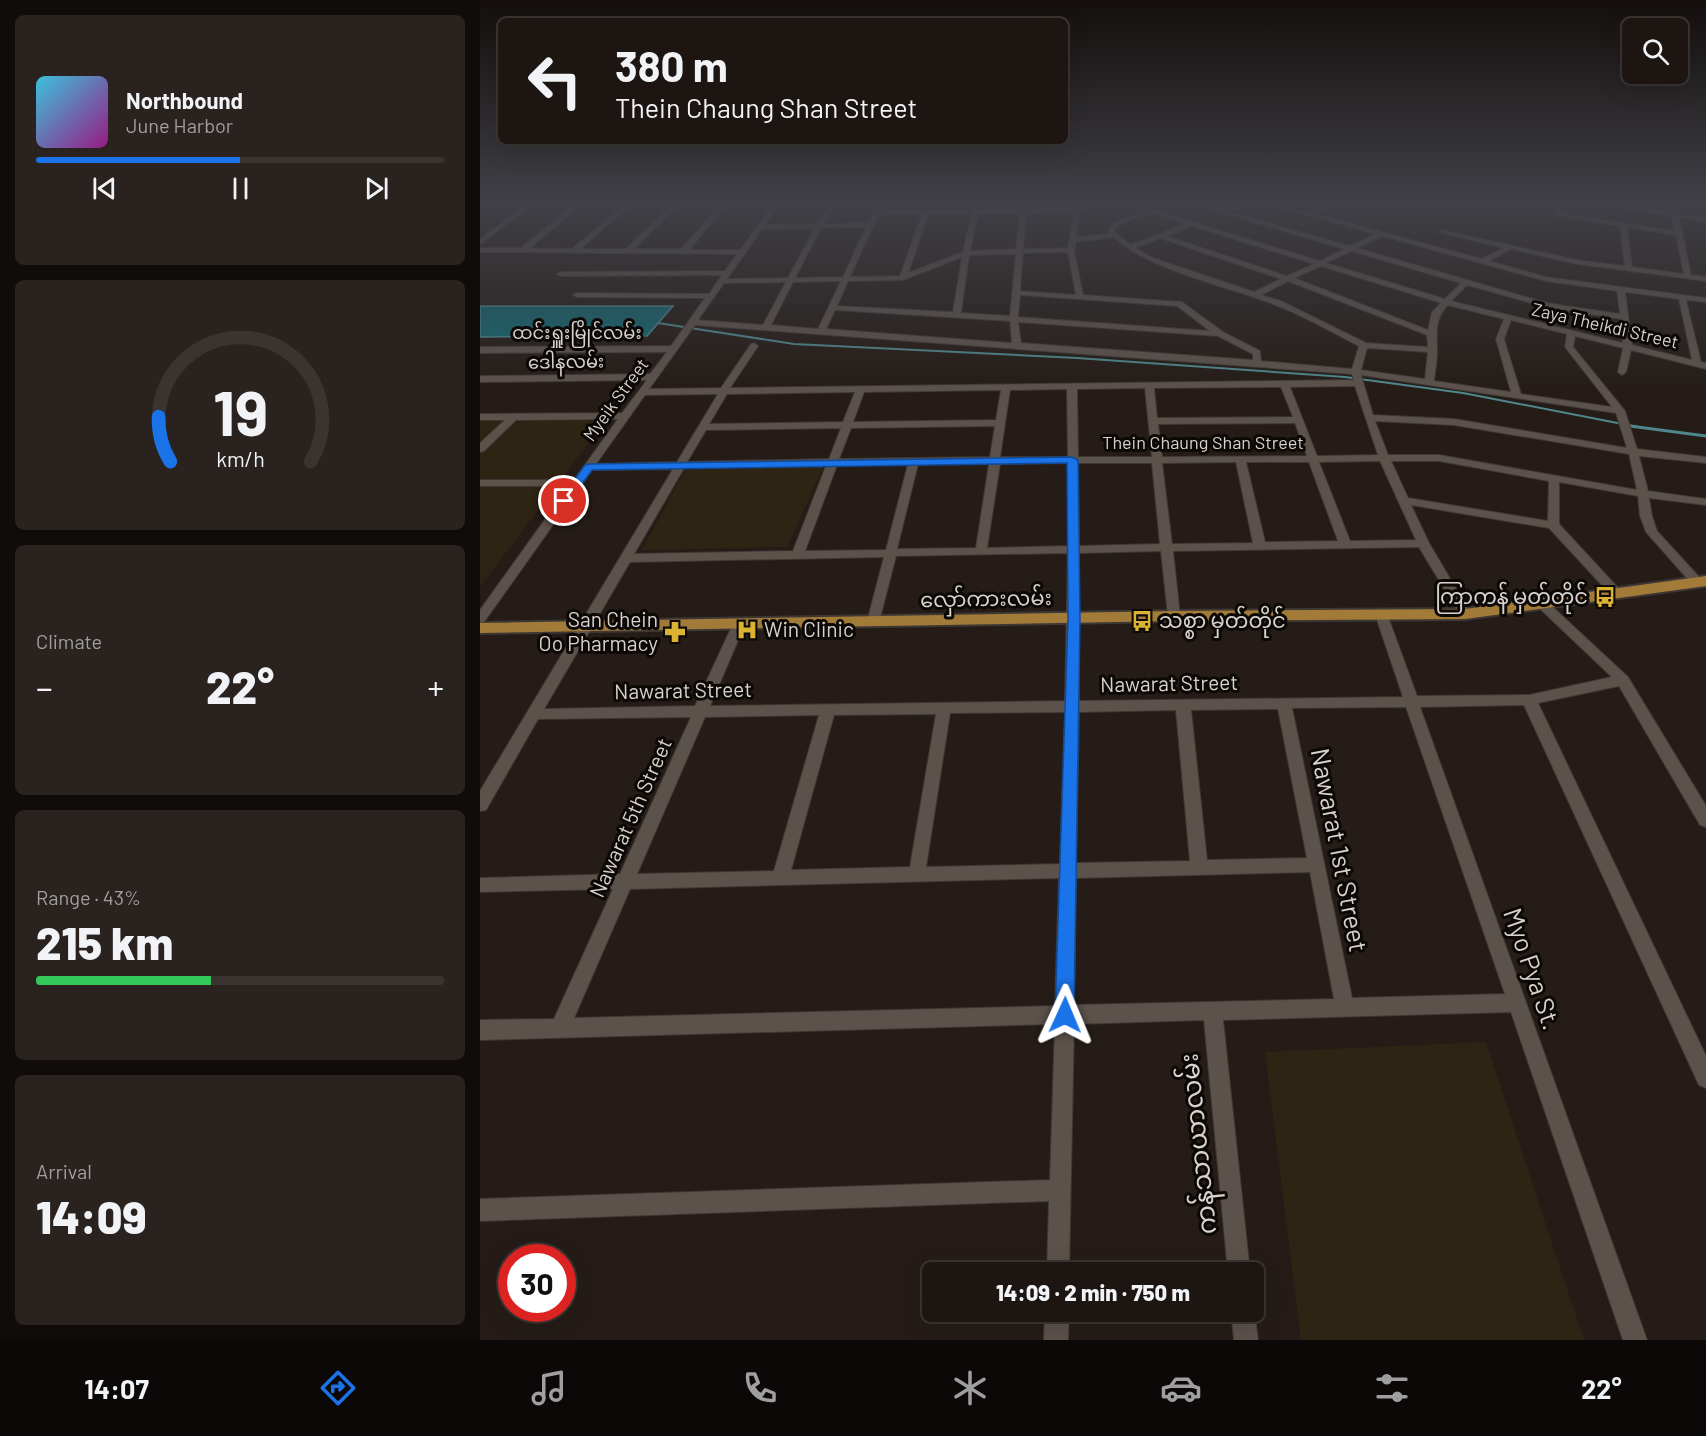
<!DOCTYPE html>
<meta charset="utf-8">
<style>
body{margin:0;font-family:Barlow,"Noto Sans Myanmar",sans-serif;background:#29221f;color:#f1f3f6;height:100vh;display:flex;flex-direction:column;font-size:22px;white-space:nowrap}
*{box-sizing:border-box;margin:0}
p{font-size:20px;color:#a09f9f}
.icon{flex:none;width:33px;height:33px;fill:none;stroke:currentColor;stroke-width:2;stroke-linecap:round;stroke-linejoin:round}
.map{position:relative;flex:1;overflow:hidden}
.sheet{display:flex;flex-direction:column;gap:15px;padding:15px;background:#0f0c09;width:480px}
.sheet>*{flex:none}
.top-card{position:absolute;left:18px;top:18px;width:570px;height:126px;border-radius:9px;box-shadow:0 6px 24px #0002,0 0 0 2px #3a3431;background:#1c1511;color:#f1f3f6;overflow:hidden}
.fabs{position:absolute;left:1142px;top:18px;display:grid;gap:12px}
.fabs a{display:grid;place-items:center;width:66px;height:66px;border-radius:9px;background:#1c1511;box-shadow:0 6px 24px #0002,0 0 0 2px #3a3431;font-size:30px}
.speed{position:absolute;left:18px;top:1244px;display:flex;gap:12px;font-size:30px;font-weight:700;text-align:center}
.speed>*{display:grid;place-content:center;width:78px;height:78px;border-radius:50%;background:#1c1511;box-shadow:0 6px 24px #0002,0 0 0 2px #3a3431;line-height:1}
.speed .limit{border:9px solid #d22;background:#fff;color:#111}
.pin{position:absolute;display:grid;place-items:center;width:51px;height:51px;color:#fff;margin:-26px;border:3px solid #fff;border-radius:50%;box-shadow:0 2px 6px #0007}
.me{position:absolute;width:66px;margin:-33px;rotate:1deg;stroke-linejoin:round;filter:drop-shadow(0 0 4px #0008)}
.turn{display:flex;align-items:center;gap:21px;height:126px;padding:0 18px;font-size:27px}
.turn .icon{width:78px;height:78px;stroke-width:2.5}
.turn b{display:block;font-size:42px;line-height:51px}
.big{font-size:45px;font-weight:800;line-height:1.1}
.sheet .tile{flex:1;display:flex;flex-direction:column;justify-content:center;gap:9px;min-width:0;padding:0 21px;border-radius:9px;background:#29221f}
.sheet .dial{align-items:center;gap:0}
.dial svg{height:156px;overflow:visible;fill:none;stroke:#3a3431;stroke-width:7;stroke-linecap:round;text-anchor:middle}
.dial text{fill:#f1f3f6;stroke:none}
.song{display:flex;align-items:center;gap:18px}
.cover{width:72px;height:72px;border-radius:9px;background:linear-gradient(135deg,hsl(190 70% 55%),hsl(310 70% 35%))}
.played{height:6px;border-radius:3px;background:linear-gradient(90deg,#1a73e8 50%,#3a3431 50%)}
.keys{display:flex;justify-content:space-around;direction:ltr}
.heat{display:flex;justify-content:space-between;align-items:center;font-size:33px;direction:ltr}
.charge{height:9px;border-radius:4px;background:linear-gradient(90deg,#34c759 43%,#3a3431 0)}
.trip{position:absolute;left:442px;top:1262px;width:342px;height:60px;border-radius:9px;background:#1c1511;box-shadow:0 6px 24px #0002,0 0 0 2px #3a3431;font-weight:800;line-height:60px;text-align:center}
.dock{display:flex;height:96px;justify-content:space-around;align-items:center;background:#0b0807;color:#a09f9f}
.dock .icon{width:42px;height:42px}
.dock .current{color:#1a73e8}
.dock b{font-size:27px;color:#f1f3f6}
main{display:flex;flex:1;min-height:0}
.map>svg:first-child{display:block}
.commercial{fill:#2d2414}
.water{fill:#146771;stroke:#4f878d;stroke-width:1.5}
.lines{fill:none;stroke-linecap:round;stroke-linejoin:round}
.stream-far1{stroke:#4f878d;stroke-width:2}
.stream{stroke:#4f878d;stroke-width:3}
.minor-casing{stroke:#3e3835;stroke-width:2}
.major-casing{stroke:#3e3835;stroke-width:4}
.minor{fill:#5c524c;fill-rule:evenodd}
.major{fill:#a37b39;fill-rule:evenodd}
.route{fill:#1a73e8;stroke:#114b97;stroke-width:1.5}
.labels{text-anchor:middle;stroke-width:6;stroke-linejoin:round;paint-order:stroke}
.far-street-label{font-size:18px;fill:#d8d2cf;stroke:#0b0806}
.poi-label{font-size:21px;fill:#d8d2cf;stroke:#0b0806;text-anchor:end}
.street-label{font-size:21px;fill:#d8d2cf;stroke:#0b0806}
.near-street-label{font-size:26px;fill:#d8d2cf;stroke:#0b0806}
</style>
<main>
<section class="sheet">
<div class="tile">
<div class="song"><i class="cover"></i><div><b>Northbound</b><p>June Harbor</p></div></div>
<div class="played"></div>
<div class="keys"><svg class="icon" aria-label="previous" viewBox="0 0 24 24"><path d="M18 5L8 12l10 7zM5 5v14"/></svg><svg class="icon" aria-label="pause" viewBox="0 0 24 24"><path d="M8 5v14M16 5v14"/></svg><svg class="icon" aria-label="next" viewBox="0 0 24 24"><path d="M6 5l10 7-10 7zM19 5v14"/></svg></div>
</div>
<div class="tile dial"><svg viewBox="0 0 100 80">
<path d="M14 69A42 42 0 1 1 86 69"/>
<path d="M14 69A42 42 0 0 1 8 46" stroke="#1a73e8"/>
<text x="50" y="56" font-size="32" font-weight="700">19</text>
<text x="50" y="72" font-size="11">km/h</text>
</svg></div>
<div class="tile"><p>Climate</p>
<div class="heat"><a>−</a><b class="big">22°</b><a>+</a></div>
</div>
<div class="tile"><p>Range · 43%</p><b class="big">215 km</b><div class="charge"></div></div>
<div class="tile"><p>Arrival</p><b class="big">14:09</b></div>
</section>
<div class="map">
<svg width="1226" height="1340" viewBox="0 0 1226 1340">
<rect width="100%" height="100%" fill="#251c17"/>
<!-- commercial -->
<g class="commercial">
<path d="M 126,420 L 0,587 L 0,421 Z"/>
<path d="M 344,466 L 307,547 L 162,550 L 205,470 Z"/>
<path d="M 1006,1042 L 1104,1340 L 821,1340 L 785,1052 Z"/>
</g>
<!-- water -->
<path class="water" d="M 0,306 L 193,306 L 167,336 L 0,337 Z"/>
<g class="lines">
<!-- stream-far1 -->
<path class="stream-far1" d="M 178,323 L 314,344 L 597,358 L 865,377 L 983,393 L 1158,427"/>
<!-- stream -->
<path class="stream" d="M 1150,426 L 1226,436"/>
<defs>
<g id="minor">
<path d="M 0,201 L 5,201 L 0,204 Z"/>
<path d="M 51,201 L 58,201 L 0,244 L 0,239 Z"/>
<path d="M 99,201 L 106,201 L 50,248 L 92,249 L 148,201 L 155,201 L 100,249 L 146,249 L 195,201 L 202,201 L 154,249 L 201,249 L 244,201 L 250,201 L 209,250 L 260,250 L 296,201 L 302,201 L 285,225 L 337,224 L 353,201 L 359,201 L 344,224 L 388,223 L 398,201 L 404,201 L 400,211 L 493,210 L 495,201 L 501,201 L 499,210 L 597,208 L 621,201 L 631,201 L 600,211 L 596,237 L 630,234 L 628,231 L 633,223 L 665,211 L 635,201 L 644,201 L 840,261 L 864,249 L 702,201 C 716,201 727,209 741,209 C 751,210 762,201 774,201 L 749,212 L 870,246 L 895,234 L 777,201 C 794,201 816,213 828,212 C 841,211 851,201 864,201 L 835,214 L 1002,259 L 1024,248 L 958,232 L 961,230 L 1097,260 L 1145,266 L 1140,226 L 1073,215 L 1079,201 L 1085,201 L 1079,213 L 1195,231 L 1192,216 L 1106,201 L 1120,201 L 1191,212 L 1189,201 L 1195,201 L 1198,214 L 1226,218 L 1226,222 L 1199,217 L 1211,275 L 1226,277 L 1226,281 L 1097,264 L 1031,249 L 1009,261 L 1066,277 L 1226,298 L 1226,302 L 1206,300 L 1221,362 L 1226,363 L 1226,369 L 1151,350 L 1146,372 L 1142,375 L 1138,372 L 1143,348 L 1095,336 L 1093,347 L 1145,411 L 1157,449 L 1226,457 L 1226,463 L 1159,456 L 1168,491 L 1226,499 L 1226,505 L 1169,498 L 1172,516 L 1177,531 L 1221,579 L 1223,582 L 1221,585 L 1213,585 L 1166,532 L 1160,516 L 1158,496 L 1079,482 L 1079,524 L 1140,590 L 1142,593 L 1140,596 L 1132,596 L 1069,528 L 931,505 L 949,543 L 991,614 L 989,617 L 981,617 L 939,547 L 693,551 L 700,616 L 694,620 L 688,616 L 681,551 L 599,553 L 599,701 L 923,697 L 895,614 L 901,610 L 907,614 L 937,696 L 1049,695 L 1132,677 L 1056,605 L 1054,602 L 1060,598 L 1064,599 L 1148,677 L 1226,806 L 1226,827 L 1220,825 L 1139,686 L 1058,703 L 1226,1056 L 1226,1088 L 1219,1085 L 1044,705 L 940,707 L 1167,1340 L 1143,1340 L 1031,1012 L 743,1020 L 770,1272 L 748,1272 L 724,1020 L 594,1024 L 589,1272 L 567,1272 L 569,1201 L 0,1221 L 0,1199 L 570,1180 L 575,1024 L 0,1040 L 0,1020 L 74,1019 L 133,889 L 0,892 L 0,878 L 140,874 L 211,717 L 58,719 L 6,810 L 0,811 L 0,791 L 193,469 L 112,470 L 4,622 L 0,623 L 0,610 L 89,486 L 0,486 L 0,480 L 94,480 L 138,419 L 36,420 L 4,451 L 0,452 L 0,443 L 25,420 L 0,420 L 0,414 L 142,413 L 167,380 L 0,382 L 0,376 L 170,374 L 187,352 L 0,353 L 0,347 L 191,346 L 225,298 L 97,297 L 93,295 L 97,293 L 229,294 L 242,275 L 81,276 L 77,274 L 81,272 L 245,271 L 257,254 L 0,252 L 0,248 L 41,248 ZM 594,212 L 588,248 L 543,249 L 546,213 ZM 492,213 L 483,252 L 428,273 L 449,214 ZM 498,213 L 540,213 L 536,249 L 490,251 ZM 671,213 L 705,224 L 650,245 L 634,231 L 638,225 ZM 442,214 L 420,276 L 370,277 L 398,215 ZM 712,226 L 834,264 L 807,276 L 686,236 ZM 386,227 L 363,277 L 315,278 L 341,228 ZM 1147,227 L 1196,235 L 1204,274 L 1152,267 ZM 335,228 L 308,278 L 247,279 L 282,229 ZM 902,236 L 1066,281 L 1137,291 L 1140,314 L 1067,303 L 877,248 ZM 634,237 C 668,270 747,286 793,304 C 823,315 851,332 879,346 L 872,369 L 781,361 L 780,351 L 743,332 L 702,302 L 603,295 L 594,250 L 596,242 ZM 680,238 L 801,279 L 774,292 L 673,258 L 655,248 ZM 871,251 L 981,283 L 965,299 L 846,263 ZM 588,252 L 596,295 L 540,291 L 543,253 ZM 536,254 L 530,316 L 481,313 L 489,255 ZM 482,257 L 473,312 L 357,306 L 368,281 L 423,280 ZM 841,266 L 961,303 L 952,312 L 948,330 L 814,278 ZM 361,281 L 338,329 L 291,325 L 313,282 ZM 808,281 L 947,335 L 948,347 L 886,343 L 801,301 L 781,295 ZM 306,282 L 283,325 L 218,320 L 244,283 ZM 987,285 L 1066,307 L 1141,319 L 1143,343 L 971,301 ZM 1145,292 L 1199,299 L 1212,360 L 1152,345 ZM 540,295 L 697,306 L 730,331 L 538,317 ZM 968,305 L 1024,319 L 1016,339 L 1031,392 L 954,381 C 955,371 957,361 957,351 C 957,333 954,319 968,305 ZM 355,310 L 530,321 L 532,343 L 346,329 ZM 1031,320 L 1087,334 L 1085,347 L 1132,407 L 1041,394 L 1024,339 ZM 538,322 L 738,336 L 773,354 L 773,360 L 541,343 ZM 215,325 L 872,374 L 874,380 L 250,388 L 278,346 L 274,343 L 271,344 L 241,388 L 169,389 ZM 887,348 L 948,352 L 945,379 L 881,370 ZM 881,375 L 1136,413 L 1147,448 L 974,419 L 893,415 ZM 875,386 L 898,455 L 837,456 L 810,387 ZM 801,387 L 813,417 L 677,418 L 674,388 ZM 665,388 L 672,457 L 598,457 L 597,389 ZM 587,389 L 588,457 L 520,457 L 530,390 ZM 521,390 L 516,420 L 373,422 L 384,392 ZM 375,392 L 363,422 L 229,424 L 247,394 ZM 238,394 L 197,462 L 116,464 L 165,395 ZM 895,421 L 974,425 L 1149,454 L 1157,490 L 959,455 L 908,455 ZM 815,423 L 827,456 L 682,457 L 678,424 ZM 515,426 L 510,457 L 359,459 L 371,428 ZM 361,428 L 349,459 L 207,462 L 226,430 ZM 900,461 L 936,540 L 870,541 L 839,462 ZM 911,461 L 959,461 L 1069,481 L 1068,521 L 928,498 ZM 756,462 L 773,543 L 692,544 L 682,463 ZM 766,462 L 829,462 L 858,541 L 785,542 ZM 588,463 L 588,546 L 507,548 L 520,464 ZM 598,463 L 672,463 L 680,544 L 599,546 ZM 428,464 L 406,550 L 325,551 L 357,465 ZM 438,464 L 509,464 L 496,548 L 417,549 ZM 346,466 L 313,551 L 154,554 L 204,468 ZM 588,553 L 585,701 L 230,706 L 265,624 L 259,620 L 253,624 L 215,706 L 64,709 L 150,562 L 404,557 L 387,622 L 393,626 L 399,622 L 416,556 ZM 926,707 L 1025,994 L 872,998 L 812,708 ZM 798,709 L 827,858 L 727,860 L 711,710 ZM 696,710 L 710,861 L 596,863 L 599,712 ZM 585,712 L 580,864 L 446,867 L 470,713 ZM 456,714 L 430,867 L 311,870 L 354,715 ZM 339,715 L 294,871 L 157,874 L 225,717 ZM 830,872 L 854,999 L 594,1005 L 596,878 ZM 579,878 L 575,1006 L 94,1018 L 150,889 Z"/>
<path d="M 774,1309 L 778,1340 L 754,1340 L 751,1311 L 774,1311 Z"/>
<path d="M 565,1311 L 589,1311 L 588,1340 L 564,1340 Z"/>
</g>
<path id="major" d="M 1226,576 L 1226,586 L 985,619 L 694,621 L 0,633 L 0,623 L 694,611 L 985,609 Z"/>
</defs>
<!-- minor casing -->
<use href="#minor" class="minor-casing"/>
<!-- major casing -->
<use href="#major" class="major-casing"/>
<!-- minor -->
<use href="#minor" class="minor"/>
<!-- major -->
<use href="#major" class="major"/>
</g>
<!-- sky -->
<linearGradient id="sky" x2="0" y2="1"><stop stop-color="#140f0d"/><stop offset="0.52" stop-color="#404047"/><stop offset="1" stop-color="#404047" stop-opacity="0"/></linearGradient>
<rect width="1226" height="389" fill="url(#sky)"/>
<!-- route -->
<path class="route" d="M 592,457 L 598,460 L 600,618 L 594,1015 L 591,1022 L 585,1025 L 578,1022 L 575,1015 L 588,618 L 587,463 L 112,470 L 88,503 L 84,504 L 79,501 L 105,465 L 109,464 Z"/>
<!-- icons -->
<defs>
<symbol id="bus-bare" viewBox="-9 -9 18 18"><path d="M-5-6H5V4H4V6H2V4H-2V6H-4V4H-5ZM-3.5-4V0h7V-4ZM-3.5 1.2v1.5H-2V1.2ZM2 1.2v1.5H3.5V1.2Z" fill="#dcb233" stroke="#0b0806" stroke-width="2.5" paint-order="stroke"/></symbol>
<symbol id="hospital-bare" viewBox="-9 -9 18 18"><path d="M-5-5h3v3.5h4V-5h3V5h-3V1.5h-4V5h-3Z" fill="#dcb233" stroke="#0b0806" stroke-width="2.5" paint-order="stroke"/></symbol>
<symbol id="pharmacy-bare" viewBox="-9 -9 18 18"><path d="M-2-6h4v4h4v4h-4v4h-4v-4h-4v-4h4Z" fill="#dcb233" stroke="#0b0806" stroke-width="2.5" paint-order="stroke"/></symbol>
</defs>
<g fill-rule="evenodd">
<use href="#bus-bare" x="1110" y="582" width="30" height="30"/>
<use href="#bus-bare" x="647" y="606" width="30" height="30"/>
<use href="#hospital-bare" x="252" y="615" width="30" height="30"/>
<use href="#pharmacy-bare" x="180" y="617" width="30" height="30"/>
</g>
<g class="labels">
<!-- far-street labels -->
<g class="far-street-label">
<text transform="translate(1125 326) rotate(13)" y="6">Zaya Theikdi Street</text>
<text x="97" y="339">ထင်းရှူးမြိုင်လမ်း</text>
<text transform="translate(86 362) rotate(-1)" y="6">ဒေါနလမ်း</text>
<text transform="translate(136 400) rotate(-54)" y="6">Myeik Street</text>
<text x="723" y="449">Thein Chaung Shan Street</text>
</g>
<!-- poi labels -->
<g class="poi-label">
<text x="1108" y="604">ကြာကန် မှတ်တိုင်</text>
<text x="178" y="627">San Chein<tspan x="178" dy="24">Oo Pharmacy</tspan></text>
<text x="679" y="628" text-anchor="start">သစ္စာ မှတ်တိုင်</text>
<text x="284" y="637" text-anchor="start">Win Clinic</text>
</g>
<!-- street labels -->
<g class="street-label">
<text transform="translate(506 599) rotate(-1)" y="7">လှော်ကားလမ်း</text>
<text transform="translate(689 684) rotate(-1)" y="7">Nawarat Street</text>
<text transform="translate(203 691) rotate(-1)" y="7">Nawarat Street</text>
<text transform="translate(151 818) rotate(-66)" y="7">Nawarat 5th Street</text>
</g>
<!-- near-street labels -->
<g class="near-street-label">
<text transform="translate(859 850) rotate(79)" y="9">Nawarat 1st Street</text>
<text transform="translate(1052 969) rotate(71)" y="9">Myo Pya St.</text>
<text transform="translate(718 1144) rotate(-96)" y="9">ကန်သာယာလမ်း</text>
</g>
</g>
</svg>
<div class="fabs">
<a><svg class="icon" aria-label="search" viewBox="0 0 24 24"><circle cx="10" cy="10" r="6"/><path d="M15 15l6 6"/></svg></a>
</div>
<div class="speed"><div class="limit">30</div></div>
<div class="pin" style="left:84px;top:501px;background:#d93025"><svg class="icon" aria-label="arrive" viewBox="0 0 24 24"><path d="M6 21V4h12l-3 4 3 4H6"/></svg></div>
<svg class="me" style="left:585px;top:1015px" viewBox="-20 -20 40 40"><path d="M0-17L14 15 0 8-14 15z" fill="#1a73e8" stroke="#fff" stroke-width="4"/></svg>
<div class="trip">14:09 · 2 min · 750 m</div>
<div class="top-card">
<div class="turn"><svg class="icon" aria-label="left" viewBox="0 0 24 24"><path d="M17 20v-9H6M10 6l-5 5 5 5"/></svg><div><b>380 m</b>Thein Chaung Shan Street</div></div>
</div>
</div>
</main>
<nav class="dock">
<b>14:07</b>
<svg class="icon current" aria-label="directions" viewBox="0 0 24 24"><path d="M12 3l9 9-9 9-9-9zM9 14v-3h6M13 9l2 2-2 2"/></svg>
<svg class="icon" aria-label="music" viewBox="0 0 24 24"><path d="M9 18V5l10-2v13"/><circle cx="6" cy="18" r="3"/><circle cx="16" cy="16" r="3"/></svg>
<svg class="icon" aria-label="phone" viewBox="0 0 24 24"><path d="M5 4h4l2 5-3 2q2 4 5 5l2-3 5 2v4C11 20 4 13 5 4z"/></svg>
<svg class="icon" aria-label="climate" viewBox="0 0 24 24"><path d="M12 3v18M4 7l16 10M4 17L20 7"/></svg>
<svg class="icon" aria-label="car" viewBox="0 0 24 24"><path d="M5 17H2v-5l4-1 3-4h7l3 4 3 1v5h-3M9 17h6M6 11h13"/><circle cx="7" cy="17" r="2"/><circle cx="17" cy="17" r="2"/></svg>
<svg class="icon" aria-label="filters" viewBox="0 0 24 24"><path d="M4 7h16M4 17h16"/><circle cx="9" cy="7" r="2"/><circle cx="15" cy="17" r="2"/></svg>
<b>22°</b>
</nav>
